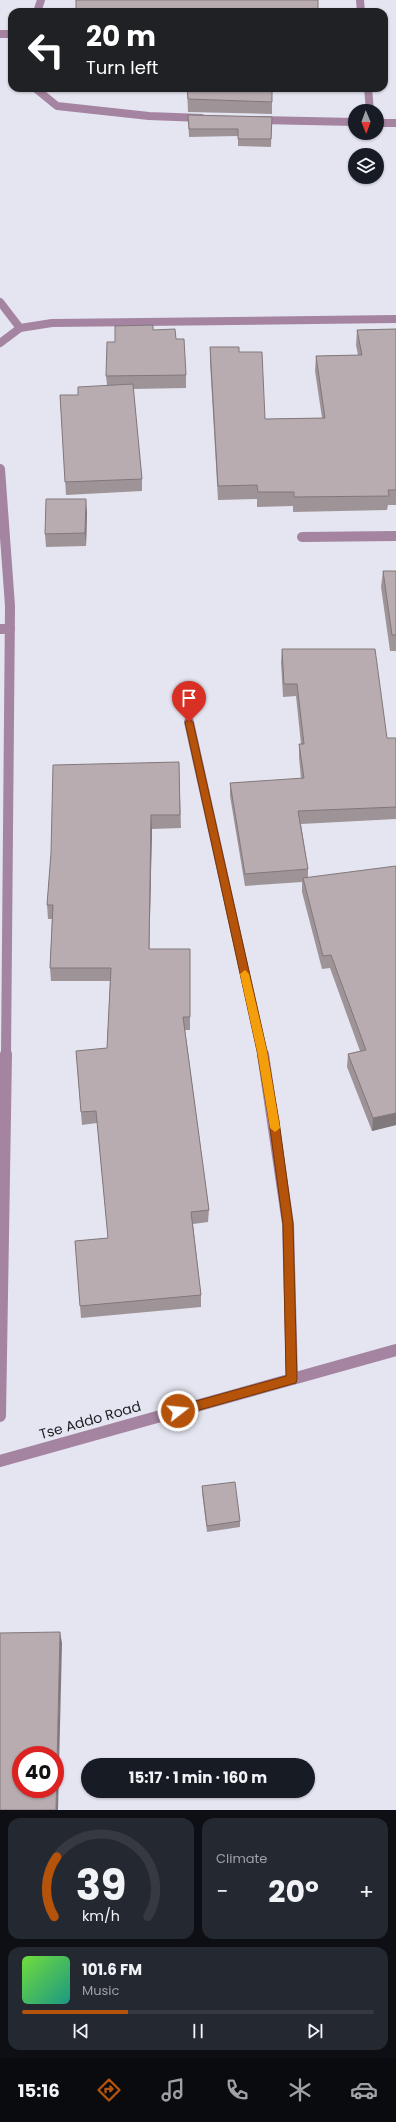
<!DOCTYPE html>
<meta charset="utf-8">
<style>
body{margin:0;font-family:Poppins,sans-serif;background:#242831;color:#f1f3f6;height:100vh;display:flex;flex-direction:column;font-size:15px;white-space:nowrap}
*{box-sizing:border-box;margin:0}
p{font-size:13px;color:#9ea1a6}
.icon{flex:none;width:22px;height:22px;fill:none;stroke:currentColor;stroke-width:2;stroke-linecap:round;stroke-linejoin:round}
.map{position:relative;height:1810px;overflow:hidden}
.sheet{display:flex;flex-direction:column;gap:8px;padding:8px;background:#0d0f14;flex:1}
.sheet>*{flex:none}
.banner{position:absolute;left:8px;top:8px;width:380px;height:84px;border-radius:12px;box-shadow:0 1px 3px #0004;background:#202124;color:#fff;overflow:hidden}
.needle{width:26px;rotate:179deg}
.fabs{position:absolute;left:348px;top:104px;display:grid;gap:8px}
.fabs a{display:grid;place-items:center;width:36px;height:36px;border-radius:50%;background:#171b24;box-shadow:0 1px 3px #0004;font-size:20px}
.speed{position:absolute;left:12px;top:1746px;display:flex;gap:8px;font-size:20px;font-weight:700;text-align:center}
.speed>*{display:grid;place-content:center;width:52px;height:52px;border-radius:50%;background:#171b24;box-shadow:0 1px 3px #0004;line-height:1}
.speed .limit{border:6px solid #d22;background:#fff;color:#111}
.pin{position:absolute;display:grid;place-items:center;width:34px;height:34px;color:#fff;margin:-41px -17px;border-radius:50% 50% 50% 0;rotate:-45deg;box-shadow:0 0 4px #0007}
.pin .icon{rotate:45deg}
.me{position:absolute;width:44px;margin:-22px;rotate:74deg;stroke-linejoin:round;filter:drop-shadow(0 0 3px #0008)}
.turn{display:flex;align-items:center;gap:14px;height:84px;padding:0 12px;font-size:18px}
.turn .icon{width:52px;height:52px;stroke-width:2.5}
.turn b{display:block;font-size:28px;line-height:34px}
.big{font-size:30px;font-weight:700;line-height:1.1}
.sheet .card{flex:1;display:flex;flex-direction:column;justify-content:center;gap:6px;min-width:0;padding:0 14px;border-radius:12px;background:#242831}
.sheet .dial{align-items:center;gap:0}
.dial svg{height:104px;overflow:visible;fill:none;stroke:#363941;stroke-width:7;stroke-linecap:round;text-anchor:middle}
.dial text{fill:#f1f3f6;stroke:none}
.song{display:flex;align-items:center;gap:12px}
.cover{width:48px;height:48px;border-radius:6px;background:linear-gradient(135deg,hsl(100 70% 55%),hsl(170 70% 35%))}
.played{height:4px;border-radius:2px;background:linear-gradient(90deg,#b45309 30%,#363941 30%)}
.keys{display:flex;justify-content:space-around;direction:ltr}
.heat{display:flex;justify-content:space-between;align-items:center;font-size:22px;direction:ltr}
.sheet .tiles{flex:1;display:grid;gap:8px;grid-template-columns:1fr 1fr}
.card:last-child{grid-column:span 2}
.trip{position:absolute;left:81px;top:1758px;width:234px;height:40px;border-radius:20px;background:#171b24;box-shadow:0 1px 3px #0004;font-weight:700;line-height:40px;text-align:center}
.tabs{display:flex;height:64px;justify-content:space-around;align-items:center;background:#090b0e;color:#9ea1a6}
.tabs .icon{width:28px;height:28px}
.tabs .active{color:#b45309}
.tabs b{font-size:18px;color:#f1f3f6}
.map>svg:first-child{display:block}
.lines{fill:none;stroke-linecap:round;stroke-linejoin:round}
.minor-far2{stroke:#a484a1;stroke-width:8}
.minor-far1{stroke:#a484a1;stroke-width:10}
.minor{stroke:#a484a1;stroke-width:12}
.wall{fill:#9e9497}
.shaded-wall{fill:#81787b}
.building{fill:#b8acb0;stroke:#81787b;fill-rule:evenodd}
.route{fill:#b45309;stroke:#753606}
.slow{fill:#f59e0b}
.labels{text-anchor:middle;stroke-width:3.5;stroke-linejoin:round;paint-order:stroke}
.street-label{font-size:14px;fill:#1e1f22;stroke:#e4e5f0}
</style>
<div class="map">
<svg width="396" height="1810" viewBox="0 0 396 1810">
<rect width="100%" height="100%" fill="#e4e5f0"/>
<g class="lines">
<!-- minor-far2 -->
<g class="minor-far2">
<path d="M 360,0 L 361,12"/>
<path d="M 37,12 L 41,0"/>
<path d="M 0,34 L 12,34"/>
<path d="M 35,88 L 57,106 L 149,116 L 201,118"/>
<path d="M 368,88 L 370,111"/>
<path d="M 259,120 L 355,122"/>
<path d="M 377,123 L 396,123"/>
<path d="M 0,302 L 20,328"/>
<path d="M 0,343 L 20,328 L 52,323 L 396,319"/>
</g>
<!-- minor-far1 -->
<g class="minor-far1">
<path d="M 0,469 L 10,606 L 6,1055"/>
<path d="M 302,537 L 396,536"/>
<path d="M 0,629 L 10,629"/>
<path d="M 189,722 L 263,1055"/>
</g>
<!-- minor -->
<g class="minor">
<path d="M 263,1054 L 288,1224 L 292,1379"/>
<path d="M 0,1416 L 6,1054"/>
<path d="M 0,1461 L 396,1350"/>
</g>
</g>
<!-- wall -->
<g class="wall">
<path d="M 187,88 L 272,88 L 272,114 L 188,112 Z"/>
<path d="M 188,115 L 272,117 L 271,147 L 238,146 L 238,136 L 189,137 Z"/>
<path d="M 396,329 L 396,505 L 388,505 L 387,510 L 293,512 L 293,506 L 257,507 L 257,499 L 218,500 L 210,362 L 210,347 L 239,352 L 265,419 L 322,418 L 315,371 L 316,356 L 358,355 L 356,345 L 357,330 Z"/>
<path d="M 153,330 L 186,375 L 186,388 L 133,389 L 142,479 L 142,491 L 66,495 L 60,395 L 78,395 L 107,385 L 106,376 L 115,342 Z"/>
<path d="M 87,512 L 86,546 L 46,547 L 45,534 Z"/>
<path d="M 383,571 L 396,571 L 396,651 L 390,651 L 381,587 Z"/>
<path d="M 282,649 L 387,738 L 396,738 L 396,819 L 301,824 L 308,869 L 308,877 L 396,1125 L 372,1131 L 347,1067 L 348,1054 L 360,1051 L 330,968 L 322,969 L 302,892 L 302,882 L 245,886 L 230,796 L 230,783 L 301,779 L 299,757 L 299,744 L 301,744 L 296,696 L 283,697 L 281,662 Z"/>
<path d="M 179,762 L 181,828 L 152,829 L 149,949 L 190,949 L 190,1030 L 185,1030 L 209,1210 L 208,1222 L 193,1224 L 201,1295 L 201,1307 L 81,1318 L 75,1241 L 108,1238 L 97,1123 L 82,1125 L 76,1051 L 107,1048 L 110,981 L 51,981 L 50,968 L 52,919 L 48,919 L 47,905 L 51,853 Z"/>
<path d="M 202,1486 L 240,1521 L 240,1527 L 207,1532 L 202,1492 Z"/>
</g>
<!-- shaded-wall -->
<g class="shaded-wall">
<path d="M 86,499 L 87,512 L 86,546 L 85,533 Z"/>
<path d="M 151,815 L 152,829 L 149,963 L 149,949 Z"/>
<path d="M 396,1113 L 396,1125 L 372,1131 L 373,1118 Z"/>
<path d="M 60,1632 L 62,1643 L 58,1810 L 56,1810 Z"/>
</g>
<!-- building -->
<g class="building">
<rect x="76" y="0" width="242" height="12"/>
<path d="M 187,88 L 272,88 L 272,102 L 188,99 Z"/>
<path d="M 188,115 L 272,117 L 271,139 L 238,139 L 238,129 L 189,129 Z"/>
<path d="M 153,325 L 153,330 L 175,329 L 176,339 L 184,339 L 186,375 L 106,376 L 107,342 L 115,342 L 115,326 Z"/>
<path d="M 396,329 L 396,490 L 388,490 L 389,496 L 294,497 L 294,492 L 258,492 L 257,485 L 218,486 L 210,347 L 239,347 L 239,352 L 262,352 L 265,419 L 325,418 L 316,356 L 362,355 L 357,330 Z"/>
<path d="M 133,384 L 142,479 L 65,482 L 60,395 L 78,395 L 78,387 Z"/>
<path d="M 46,499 L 86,499 L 85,533 L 45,534 Z"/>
<path d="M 383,571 L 396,571 L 396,635 L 392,635 Z"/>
<path d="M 282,649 L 375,649 L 387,738 L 396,738 L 396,807 L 298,811 L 308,869 L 245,874 L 230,783 L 304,778 L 299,744 L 304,744 L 297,684 L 284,684 Z"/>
<path d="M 179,762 L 180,815 L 151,815 L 149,949 L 190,949 L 190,1017 L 183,1017 L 209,1210 L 191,1212 L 201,1295 L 80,1306 L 75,1241 L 108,1238 L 96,1111 L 81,1112 L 76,1051 L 107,1048 L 111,968 L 50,968 L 53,905 L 47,905 L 51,853 L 53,765 Z"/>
<path d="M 396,866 L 396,1113 L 373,1118 L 348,1054 L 366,1050 L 331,955 L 323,956 L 303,878 Z"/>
<path d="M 235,1482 L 240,1521 L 207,1526 L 202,1486 Z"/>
<path d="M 60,1632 L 56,1810 L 0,1810 L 0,1633 ZM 21,1755 L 55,1755 L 55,1789 L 21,1789 Z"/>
</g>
<!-- route -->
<path class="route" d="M 189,719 L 193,722 L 267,1051 L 279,1121 L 293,1224 L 297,1379 L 296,1383 L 292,1384 L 178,1416 L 174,1415 L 172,1411 L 174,1408 L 178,1406 L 286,1376 L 283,1224 L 269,1121 L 257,1051 L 185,722 Z"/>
<!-- slow -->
<path class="slow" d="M 245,970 L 249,974 L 267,1051 L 280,1128 L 275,1132 L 270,1128 L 257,1051 L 240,974 Z"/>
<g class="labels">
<!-- street labels -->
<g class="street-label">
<text transform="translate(90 1420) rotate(-16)" y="5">Tse Addo Road</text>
</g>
</g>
</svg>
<div class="fabs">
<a><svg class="needle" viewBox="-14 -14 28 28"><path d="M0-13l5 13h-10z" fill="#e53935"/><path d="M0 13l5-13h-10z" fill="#9ea1a6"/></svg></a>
<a><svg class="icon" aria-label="layers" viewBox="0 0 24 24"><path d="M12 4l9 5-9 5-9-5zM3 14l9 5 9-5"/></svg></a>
</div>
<div class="speed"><div class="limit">40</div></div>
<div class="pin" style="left:189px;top:722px;background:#d93025"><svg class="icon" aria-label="arrive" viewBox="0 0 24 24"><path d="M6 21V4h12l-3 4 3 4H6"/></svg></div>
<svg class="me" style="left:178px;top:1411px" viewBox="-20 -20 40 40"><circle r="17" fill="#b45309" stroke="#fff" stroke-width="3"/><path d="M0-11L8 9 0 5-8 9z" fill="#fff"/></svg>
<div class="trip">15:17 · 1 min · 160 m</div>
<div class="banner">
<div class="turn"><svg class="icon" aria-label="left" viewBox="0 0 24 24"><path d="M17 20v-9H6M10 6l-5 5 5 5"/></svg><div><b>20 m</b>Turn left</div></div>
</div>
</div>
<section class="sheet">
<div class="tiles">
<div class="card dial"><svg viewBox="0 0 100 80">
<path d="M14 69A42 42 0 1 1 86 69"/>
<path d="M14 69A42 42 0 0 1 16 23" stroke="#b45309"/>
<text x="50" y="56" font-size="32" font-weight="700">39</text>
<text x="50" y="72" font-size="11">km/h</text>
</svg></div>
<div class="card"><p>Climate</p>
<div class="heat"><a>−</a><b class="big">20°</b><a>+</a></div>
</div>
<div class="card">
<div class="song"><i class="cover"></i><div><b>101.6 FM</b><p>Music</p></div></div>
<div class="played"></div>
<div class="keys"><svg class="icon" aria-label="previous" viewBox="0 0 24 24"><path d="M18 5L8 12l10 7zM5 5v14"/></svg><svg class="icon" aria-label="pause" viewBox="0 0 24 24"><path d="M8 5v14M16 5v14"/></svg><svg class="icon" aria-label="next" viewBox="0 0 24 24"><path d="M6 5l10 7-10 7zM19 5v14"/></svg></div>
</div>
</div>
</section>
<nav class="tabs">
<b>15:16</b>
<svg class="icon active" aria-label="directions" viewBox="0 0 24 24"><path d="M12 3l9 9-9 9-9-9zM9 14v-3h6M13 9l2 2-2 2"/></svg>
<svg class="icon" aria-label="music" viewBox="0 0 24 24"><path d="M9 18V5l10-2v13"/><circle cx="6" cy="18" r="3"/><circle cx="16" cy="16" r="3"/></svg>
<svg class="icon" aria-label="phone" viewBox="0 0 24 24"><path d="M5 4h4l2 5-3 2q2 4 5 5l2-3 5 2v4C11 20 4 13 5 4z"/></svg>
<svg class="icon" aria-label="climate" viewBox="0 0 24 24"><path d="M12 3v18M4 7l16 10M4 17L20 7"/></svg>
<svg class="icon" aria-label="car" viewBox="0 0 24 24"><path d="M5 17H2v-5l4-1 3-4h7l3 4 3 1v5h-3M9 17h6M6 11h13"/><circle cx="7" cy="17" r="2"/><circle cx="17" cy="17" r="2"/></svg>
</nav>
